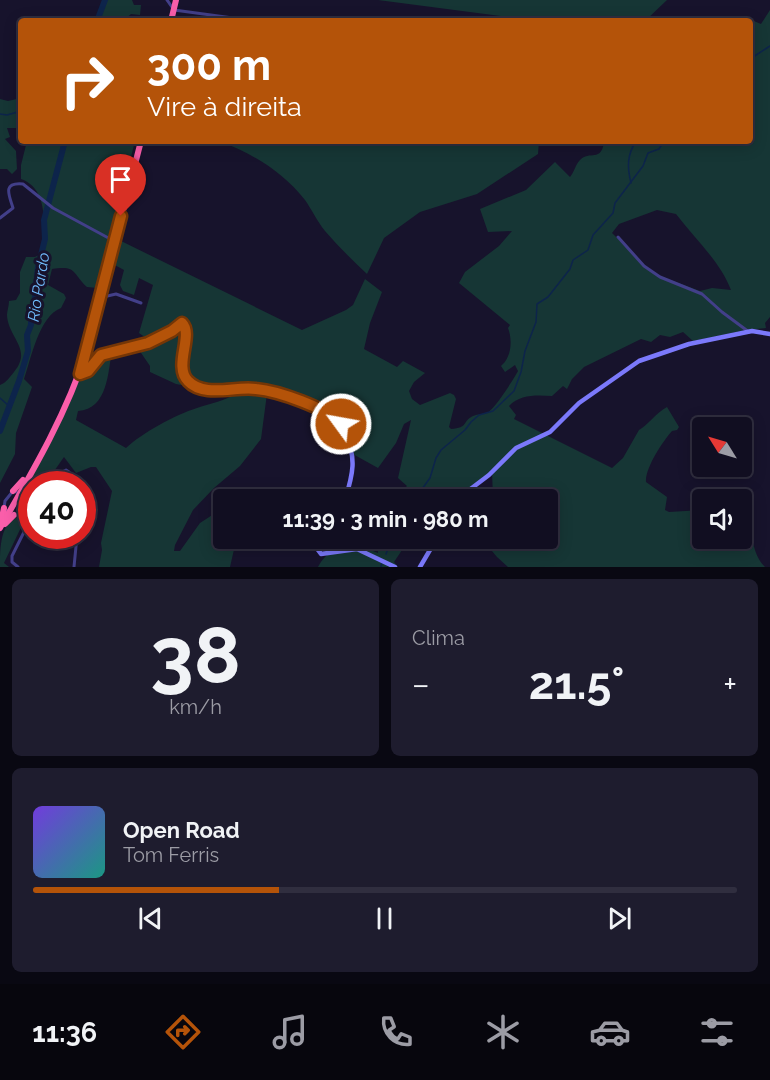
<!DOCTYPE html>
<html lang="pt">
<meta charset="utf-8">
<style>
body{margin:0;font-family:Raleway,sans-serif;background:#1e1c2e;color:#f1f3f6;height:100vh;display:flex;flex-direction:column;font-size:22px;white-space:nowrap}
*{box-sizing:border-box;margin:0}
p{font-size:20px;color:#9c9ca5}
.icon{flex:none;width:33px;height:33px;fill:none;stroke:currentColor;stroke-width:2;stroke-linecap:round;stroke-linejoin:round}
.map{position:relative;height:567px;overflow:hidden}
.details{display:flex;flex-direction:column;gap:12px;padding:12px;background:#090812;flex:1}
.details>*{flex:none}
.top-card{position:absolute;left:18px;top:18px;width:735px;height:126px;border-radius:6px;box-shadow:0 3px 15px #0003,0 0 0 2px #302e3f;background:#b45309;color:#fff;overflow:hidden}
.needle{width:39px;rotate:307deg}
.buttons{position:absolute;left:692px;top:417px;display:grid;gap:12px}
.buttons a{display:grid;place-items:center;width:60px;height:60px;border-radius:6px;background:#110e21;box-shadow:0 3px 15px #0003,0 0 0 2px #302e3f;font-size:30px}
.speed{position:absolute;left:18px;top:471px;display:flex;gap:12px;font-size:30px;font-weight:700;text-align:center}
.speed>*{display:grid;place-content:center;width:78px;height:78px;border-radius:50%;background:#110e21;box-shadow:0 3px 15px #0003,0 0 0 2px #302e3f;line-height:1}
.speed .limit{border:9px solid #d22;background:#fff;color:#111}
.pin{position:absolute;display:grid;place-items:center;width:51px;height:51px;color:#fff;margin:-62px -26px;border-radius:50% 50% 50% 0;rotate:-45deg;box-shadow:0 0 6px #0007}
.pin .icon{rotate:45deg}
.me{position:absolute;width:66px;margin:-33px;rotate:302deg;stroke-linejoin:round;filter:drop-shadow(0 0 4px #0008)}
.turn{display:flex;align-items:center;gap:21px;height:126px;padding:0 30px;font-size:27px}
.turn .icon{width:78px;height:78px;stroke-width:2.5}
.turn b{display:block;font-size:42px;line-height:51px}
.big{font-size:45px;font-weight:700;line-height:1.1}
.details .widget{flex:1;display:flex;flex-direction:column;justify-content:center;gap:9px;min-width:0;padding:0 21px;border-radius:9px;background:#1e1c2e}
.details .dial{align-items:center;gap:0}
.dial b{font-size:78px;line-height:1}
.song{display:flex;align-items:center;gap:18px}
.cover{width:72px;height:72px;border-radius:9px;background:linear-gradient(135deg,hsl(260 70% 55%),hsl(170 70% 35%))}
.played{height:6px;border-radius:3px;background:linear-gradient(90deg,#b45309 35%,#302e3f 35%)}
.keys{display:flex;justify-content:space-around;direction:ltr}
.heat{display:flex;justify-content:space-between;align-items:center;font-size:33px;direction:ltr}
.details .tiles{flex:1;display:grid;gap:12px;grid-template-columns:1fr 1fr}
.widget:last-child{grid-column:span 2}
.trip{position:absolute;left:213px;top:489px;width:345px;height:60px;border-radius:6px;background:#110e21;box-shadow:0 3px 15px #0003,0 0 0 2px #302e3f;font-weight:700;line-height:60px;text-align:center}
.tab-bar{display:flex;height:96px;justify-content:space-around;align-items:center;background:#07060d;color:#9c9ca5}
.tab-bar .icon{width:42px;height:42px}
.tab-bar .current{color:#b45309}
.tab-bar b{font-size:27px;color:#f1f3f6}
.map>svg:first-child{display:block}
.green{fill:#163635;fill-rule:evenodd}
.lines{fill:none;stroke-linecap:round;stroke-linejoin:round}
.stream{stroke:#0d244b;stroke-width:1.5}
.river{stroke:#0d244b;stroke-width:6}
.street{stroke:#423f89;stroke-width:3}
.secondary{stroke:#7b79fb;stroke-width:4.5}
.highway{stroke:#fa5eaa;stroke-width:6}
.route-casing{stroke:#753606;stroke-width:15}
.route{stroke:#b45309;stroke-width:10}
.labels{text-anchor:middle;stroke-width:6;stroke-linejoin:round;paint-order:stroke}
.water-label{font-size:16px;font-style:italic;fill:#70bbfb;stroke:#17132c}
</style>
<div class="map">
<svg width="770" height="567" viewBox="0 0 770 567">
<rect width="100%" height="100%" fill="#17132c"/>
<!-- green -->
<g class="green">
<path d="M 104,0 L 132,0 L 134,5 L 141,5 L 140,15 L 131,14 L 123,21 L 96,21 Z"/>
<path d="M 378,0 L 667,0 L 645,21 L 538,21 Z"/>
<path d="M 770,10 L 770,317 L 765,323 L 766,328 L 746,330 L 693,341 L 683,332 L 670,337 L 660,335 L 651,342 L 641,339 L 584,367 L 572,379 L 567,389 L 563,386 L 552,396 C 537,395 520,394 509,406 L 516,415 L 514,419 L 612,468 L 623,458 L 639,430 C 647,426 656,413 667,407 L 679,427 L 677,430 L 672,431 C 663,441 645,468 646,482 L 667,497 L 665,510 L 669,512 L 702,510 L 702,538 L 741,538 L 741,519 L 746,521 C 754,537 752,554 765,567 L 508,567 L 497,557 L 482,539 L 548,538 L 548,500 L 493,499 L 492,471 L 453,499 L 431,498 L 430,499 L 398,499 L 399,494 L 407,486 L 398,478 L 411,420 L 404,424 L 396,443 L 378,468 L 351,453 L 341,422 L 325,409 L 273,386 L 268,386 L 261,439 L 240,466 L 214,488 L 193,510 L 175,545 L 174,551 L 180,551 L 200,523 L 223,508 L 224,538 L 239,539 L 235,545 L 230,567 L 99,567 L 102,550 L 101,543 L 112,491 L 96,467 L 91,467 L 76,473 L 64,457 L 45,484 L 32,484 L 31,495 L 28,482 L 82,373 L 99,355 L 112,350 C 108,372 108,409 78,411 L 76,420 L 126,448 C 142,433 175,415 197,408 C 211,403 225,401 237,393 L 230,387 L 197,388 L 176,384 L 150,372 L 150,366 L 137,347 L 149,340 L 139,333 L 153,285 L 139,278 L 134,295 L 123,291 L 120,285 L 124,270 L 111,263 L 117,239 L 302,330 L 346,310 L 353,305 L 365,279 L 382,292 L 370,323 L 364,349 L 397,367 L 403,361 L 425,373 L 414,382 L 409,391 L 412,399 L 420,405 L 450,393 L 454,395 L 456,399 L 449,427 L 451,429 C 469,428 462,421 473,416 C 478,414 483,414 487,413 C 495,409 513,380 518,371 L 515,365 L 505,372 L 501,366 C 511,358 513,341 508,328 L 510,325 L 459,283 L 465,272 L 499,246 L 512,231 L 488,232 L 480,209 L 526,190 L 555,162 L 570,177 C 575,171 575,165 580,160 C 589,150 602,163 604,141 L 750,141 L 750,21 L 747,21 L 749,19 L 761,24 ZM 657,210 L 676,214 C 694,238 720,261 731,290 L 712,288 L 700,291 L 660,276 L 647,267 L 612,233 L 619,224 Z"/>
<path d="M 21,98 L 21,128 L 7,128 L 10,137 L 5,139 L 16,151 L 17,169 L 12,174 L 7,169 L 0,169 L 0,99 L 8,101 Z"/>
<path d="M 29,141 L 135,141 L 98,288 L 87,287 C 72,273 77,265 52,269 L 48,285 L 64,294 L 66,298 L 61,308 C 39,316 31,359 24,379 L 32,387 L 16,433 L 15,454 L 0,483 L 0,385 C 6,383 9,378 14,372 C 33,349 8,338 7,315 C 7,311 9,306 9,301 L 16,300 L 20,293 L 20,272 L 26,257 L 35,257 L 42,253 C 44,229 50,189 21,179 L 21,165 L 26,145 Z"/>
<path d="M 219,141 L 539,141 L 538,154 L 477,194 L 420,212 L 384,238 L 367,274 C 352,260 338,246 325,231 C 317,221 312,210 305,200 C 283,172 252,153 219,141 Z"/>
<path d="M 20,516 L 26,517 L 4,563 L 9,567 L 0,567 C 0,547 0,522 20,516 Z"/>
<path d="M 377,539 L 402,539 L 399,542 L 402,550 L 394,562 L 398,567 L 318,567 C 330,545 338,555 353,543 L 378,553 Z"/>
</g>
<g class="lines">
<!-- stream -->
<g class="stream">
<path d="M 750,59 L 770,46"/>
<path d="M 0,114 L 7,115 L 21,111"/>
<path d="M 631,183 C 627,167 627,155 636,141"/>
<path d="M 0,398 L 9,406"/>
<path d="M 414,500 L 430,478 L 436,458 L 441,450 L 465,430 L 471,422 L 479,415 L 493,411 L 514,391 L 521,372 L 525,351 L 536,322 L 537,304 L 548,297 L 570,269 L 573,260 L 588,250 L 593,235 L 613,213 L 615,203 L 643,166 L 648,153 L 659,149 L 664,141"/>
<path d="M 386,554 L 392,538"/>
<path d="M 381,567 L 382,562"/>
</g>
<!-- river -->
<g class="river">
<path d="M 97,21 L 105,0"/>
<path d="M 0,431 L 19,381 L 28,351 L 27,335 L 31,325 L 31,314 L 34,306 L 38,267 L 45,239 L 44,220 L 65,141"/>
</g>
<!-- street -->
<g class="street">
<path d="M 167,0 L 174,10 L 233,18"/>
<path d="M 0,218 L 13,208 C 9,195 2,182 23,184 L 53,208 L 114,241"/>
<path d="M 618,237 L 644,266 L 660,277 L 702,294 L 722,312 L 749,332"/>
<path d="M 103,297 L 116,294 L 141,303"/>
<path d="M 52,484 L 62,472 L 66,470 L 69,472 L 75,484"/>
<path d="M 13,491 L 23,494 L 27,500 L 23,510 L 17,515 L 9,513 L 4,508 L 5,501 Z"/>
<path d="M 19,514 L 31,517"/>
<path d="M 18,567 L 12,562 L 12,556 L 32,516"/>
<path d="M 74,567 L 77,536"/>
</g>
<!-- secondary -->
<g class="secondary">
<path d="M 80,374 L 87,372 L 101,355 L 148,343 L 172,331 L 182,323 C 195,336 171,368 191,383 C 208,397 234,387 253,388 C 270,390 287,396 302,403 C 314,407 329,412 339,421 C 342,424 343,429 345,433 C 357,458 353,474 345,500"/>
<path d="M 456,500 L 489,475 L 516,448 L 550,432 L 579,403 L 639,361 L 689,344 L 752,331 L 770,334"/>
<path d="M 322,538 L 315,546 L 321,554 L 357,549 L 395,567"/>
<path d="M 420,567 L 437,538"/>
</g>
<!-- highway -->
<g class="highway">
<path d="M 171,21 L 176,0"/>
<path d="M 13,491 L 23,480"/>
<path d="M 26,496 L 28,482"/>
<path d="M 1,522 L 4,508"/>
<path d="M 5,524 L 14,515"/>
<path d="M 0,528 C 33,471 67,413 87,350 L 141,141"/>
</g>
</g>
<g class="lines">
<defs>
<path id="route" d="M 121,216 L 80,374 L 88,371 L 101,355 L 148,343 L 172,331 L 182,323 C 194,335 173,366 188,381 C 204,398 235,386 256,389 C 278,391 327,408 341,424"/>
</defs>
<!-- route casing -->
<use href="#route" class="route-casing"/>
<!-- route -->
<use href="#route" class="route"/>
</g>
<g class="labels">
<!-- water labels -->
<g class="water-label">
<text transform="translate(38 287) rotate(-81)" y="6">Rio Pardo</text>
</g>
</g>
</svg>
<div class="buttons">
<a><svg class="needle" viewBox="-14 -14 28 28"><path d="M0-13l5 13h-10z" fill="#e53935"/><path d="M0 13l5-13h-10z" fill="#9c9ca5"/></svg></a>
<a><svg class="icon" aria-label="sound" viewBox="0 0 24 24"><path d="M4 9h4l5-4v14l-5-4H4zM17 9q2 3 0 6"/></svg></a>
</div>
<div class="speed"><div class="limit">40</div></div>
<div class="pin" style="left:121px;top:216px;background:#d93025"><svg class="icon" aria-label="arrive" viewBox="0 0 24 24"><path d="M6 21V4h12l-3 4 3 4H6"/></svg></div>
<svg class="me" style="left:341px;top:424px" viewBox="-20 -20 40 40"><circle r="17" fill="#b45309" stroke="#fff" stroke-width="3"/><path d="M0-11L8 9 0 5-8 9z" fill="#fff"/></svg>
<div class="trip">11:39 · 3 min · 980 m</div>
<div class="top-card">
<div class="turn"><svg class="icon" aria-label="right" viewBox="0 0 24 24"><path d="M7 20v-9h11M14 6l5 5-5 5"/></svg><div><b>300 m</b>Vire à direita</div></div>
</div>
</div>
<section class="details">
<div class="tiles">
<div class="widget dial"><b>38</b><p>km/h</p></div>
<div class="widget"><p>Clima</p>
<div class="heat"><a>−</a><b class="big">21.5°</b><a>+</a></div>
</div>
<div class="widget">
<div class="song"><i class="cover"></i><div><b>Open Road</b><p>Tom Ferris</p></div></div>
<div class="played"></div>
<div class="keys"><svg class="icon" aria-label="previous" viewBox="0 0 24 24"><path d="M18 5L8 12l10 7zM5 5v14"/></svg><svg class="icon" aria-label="pause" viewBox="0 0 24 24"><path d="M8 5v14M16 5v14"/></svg><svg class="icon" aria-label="next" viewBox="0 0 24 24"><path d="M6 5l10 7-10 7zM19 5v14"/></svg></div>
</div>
</div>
</section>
<nav class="tab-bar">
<b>11:36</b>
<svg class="icon current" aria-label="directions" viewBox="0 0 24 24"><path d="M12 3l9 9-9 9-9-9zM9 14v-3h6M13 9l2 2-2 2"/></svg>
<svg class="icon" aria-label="music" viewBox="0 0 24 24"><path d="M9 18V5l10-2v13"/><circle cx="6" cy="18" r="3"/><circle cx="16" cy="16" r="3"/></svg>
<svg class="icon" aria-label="phone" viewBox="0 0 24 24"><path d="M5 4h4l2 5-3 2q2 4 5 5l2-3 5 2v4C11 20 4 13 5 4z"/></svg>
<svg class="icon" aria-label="climate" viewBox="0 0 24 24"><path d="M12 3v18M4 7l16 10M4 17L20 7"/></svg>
<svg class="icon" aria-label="car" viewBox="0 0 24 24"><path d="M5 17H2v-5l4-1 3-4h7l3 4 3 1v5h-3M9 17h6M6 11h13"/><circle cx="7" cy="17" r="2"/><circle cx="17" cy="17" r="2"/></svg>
<svg class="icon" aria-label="filters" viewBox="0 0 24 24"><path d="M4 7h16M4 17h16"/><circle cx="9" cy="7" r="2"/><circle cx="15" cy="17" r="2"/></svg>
</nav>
